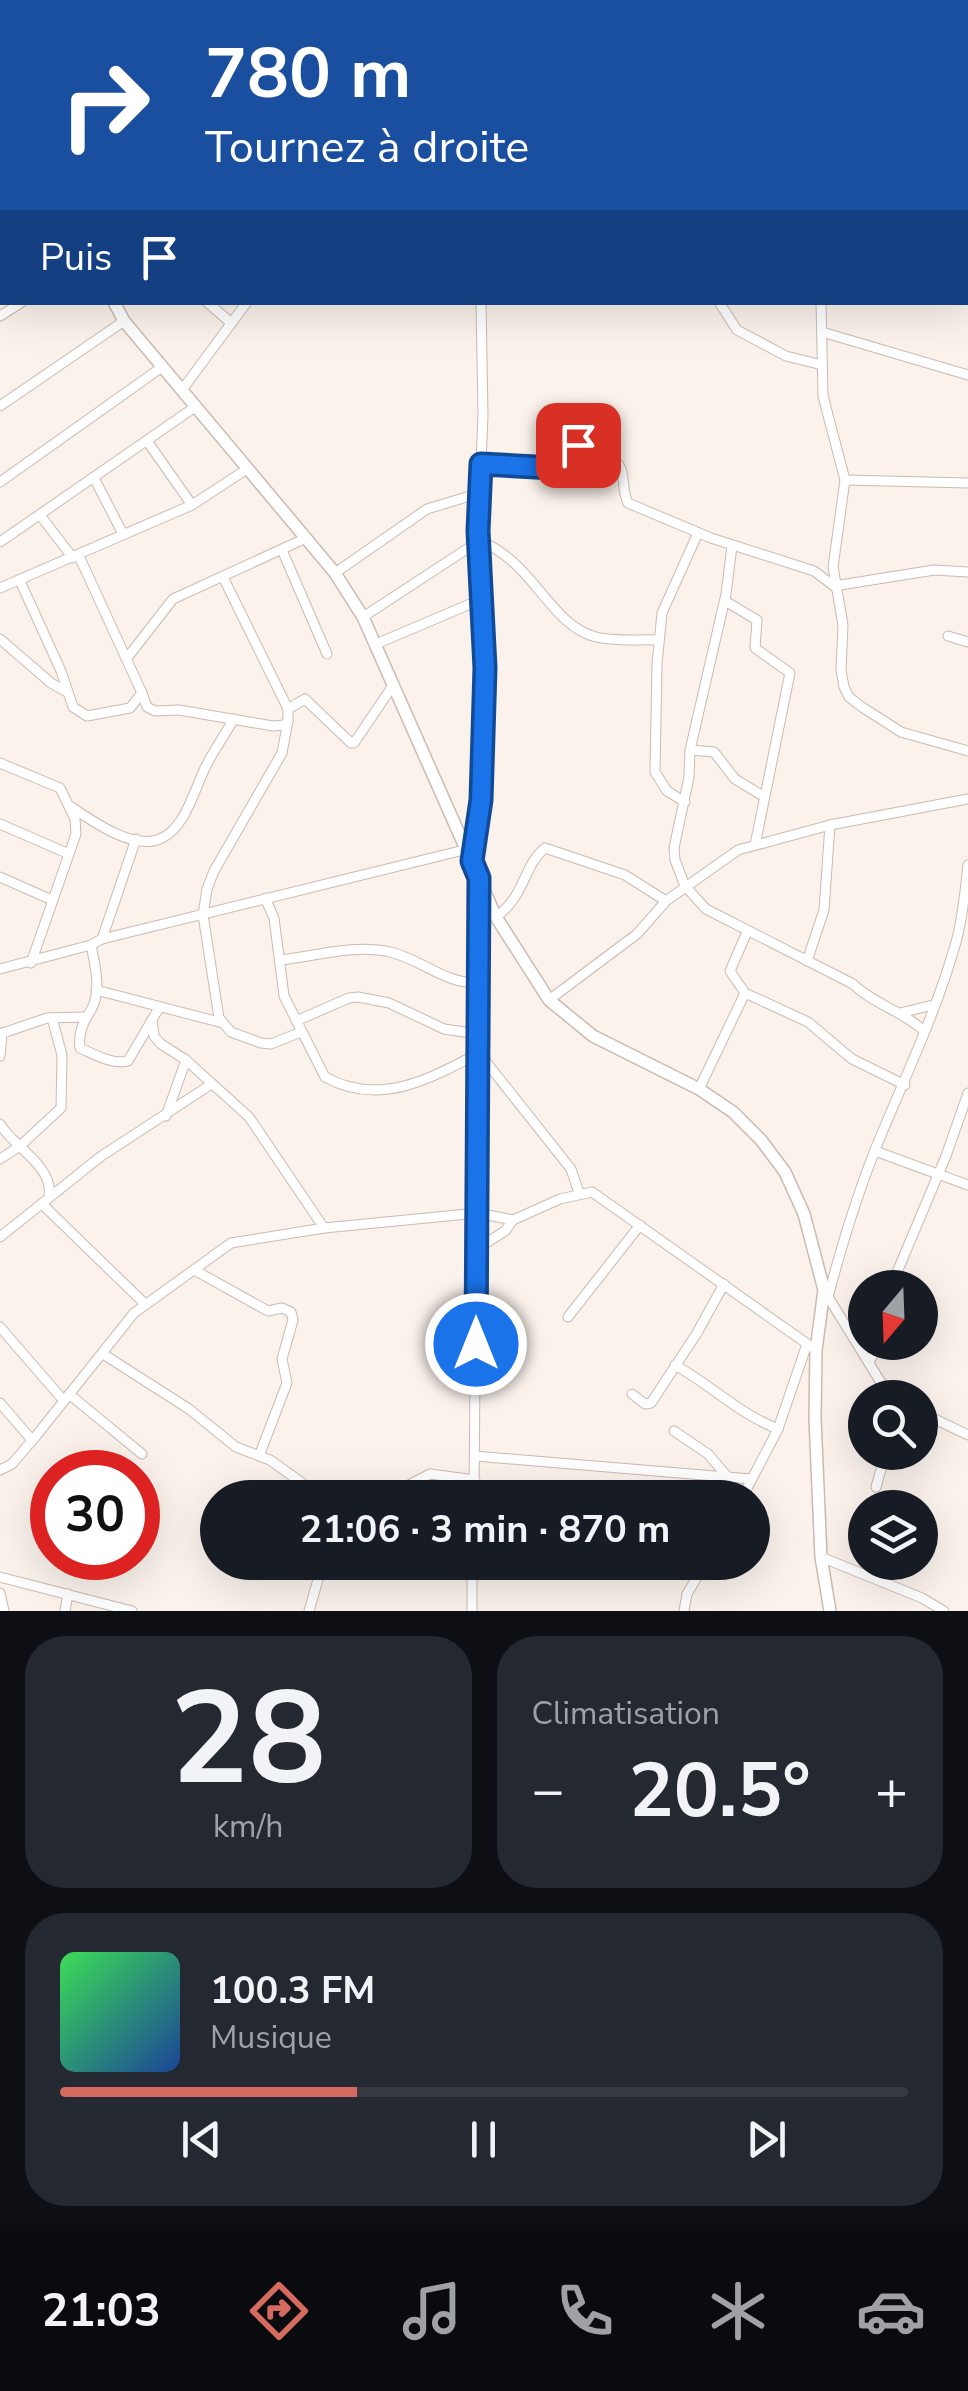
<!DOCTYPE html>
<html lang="fr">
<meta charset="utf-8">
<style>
body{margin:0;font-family:"Nunito Sans",sans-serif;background:#242831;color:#f1f3f6;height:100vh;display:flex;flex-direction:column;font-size:38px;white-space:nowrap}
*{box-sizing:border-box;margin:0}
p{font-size:32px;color:#9ea1a6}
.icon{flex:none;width:55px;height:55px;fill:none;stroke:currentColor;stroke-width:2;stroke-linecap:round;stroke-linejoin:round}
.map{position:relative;height:1611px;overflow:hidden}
.panel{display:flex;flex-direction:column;gap:25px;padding:25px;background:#0d0f14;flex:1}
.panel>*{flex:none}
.top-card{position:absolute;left:0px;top:0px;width:970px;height:305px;box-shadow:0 10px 40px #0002;background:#1a4fa0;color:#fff;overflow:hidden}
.needle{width:65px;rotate:199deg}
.tools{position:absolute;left:848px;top:1270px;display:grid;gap:20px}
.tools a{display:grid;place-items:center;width:90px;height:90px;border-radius:50%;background:#171b24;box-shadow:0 10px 40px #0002;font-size:50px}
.speed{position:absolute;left:30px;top:1450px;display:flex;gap:20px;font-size:50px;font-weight:700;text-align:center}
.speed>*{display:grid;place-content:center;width:130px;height:130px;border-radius:50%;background:#171b24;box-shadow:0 10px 40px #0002;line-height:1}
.speed .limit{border:15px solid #d22;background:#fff;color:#111}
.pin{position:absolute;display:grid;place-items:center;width:85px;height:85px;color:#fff;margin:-42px;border-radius:20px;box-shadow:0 5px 15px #0006}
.me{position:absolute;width:110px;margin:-55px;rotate:0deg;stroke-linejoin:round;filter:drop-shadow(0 0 8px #0008)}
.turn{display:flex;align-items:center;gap:35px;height:210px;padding:0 40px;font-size:45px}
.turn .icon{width:130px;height:130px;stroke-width:2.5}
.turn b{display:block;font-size:70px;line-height:85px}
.then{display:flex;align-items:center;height:95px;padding:0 40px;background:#0003;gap:20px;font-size:38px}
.big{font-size:75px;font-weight:700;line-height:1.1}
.panel .widget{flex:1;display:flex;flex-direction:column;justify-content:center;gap:15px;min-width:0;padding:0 35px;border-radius:40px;background:#242831}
.panel .dial{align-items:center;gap:0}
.dial b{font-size:130px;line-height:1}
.song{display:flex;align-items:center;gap:30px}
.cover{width:120px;height:120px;border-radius:15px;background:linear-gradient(135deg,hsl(130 70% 55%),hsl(220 70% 35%))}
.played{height:10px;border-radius:5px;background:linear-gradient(90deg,#d56a5f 35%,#363941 35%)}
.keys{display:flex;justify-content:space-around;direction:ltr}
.heat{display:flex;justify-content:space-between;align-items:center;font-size:55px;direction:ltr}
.panel .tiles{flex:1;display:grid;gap:25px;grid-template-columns:1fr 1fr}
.widget:last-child{grid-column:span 2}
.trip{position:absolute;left:200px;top:1480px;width:570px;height:100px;border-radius:50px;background:#171b24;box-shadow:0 10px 40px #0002;font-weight:700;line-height:100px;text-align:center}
.menu{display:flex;height:160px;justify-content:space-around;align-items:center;background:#090b0e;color:#9ea1a6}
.menu .icon{width:70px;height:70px}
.menu .selected{color:#d56a5f}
.menu b{font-size:45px;color:#f1f3f6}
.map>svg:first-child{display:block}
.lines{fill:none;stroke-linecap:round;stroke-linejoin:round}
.minor-casing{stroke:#cbbab1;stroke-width:11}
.tertiary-casing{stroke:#cbbab1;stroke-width:14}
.minor{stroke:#fff;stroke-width:9}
.tertiary{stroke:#fff;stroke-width:11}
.route-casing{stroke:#114b97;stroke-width:25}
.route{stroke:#1a73e8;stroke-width:18}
</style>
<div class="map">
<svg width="968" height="1611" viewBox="0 0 968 1611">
<rect width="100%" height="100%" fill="#faf2eb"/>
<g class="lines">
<defs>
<g id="minor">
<path d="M 158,0 L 183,0"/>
<path d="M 284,0 L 288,2"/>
<path d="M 774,0 L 775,2"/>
<path d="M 37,2 L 38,0"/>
<path d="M 355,2 L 359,0"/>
<path d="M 499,2 L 501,0"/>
<path d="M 732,2 L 740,0"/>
<path d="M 0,48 L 2,46"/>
<path d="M 0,59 L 2,61"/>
<path d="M 968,145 L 968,144"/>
<path d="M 0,152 L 2,150"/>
<path d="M 968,177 L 968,178"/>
<path d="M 968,188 L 968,187"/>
<path d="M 0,196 L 2,194"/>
<path d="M 0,256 L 2,254"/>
<path d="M 207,302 L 230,322"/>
<path d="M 719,302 L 737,330 L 786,356 L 822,365"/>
<path d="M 821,302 L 823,396 L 845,480 L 833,567 L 843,625 L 841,670 L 844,687 L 849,697 L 862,707 L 901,732 L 968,751"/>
<path d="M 0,316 L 22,302"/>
<path d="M 822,332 L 968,375"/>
<path d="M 182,390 L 247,302"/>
<path d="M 0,406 L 124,321"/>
<path d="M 147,441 L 192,505"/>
<path d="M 481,464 L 553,468 L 578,445 C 591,446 616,455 621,469 C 625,481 622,491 628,503 L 711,538 L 814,571 L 834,586 L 934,570 L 968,572"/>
<path d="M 94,478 L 123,534"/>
<path d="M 845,480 L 968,483"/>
<path d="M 0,482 L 162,367"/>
<path d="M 40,515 L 73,558"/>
<path d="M 0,542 L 195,407"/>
<path d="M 732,546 L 726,594 L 690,750 L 689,777 L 674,848 L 675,860 L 685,886 L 706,909 L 853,984 C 873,1004 903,1011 924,1031"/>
<path d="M 282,550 L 327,654"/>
<path d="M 335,573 L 427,509 L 480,493"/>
<path d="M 20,581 L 61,671 L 73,707 L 87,716 L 130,708 L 142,693 L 79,556"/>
<path d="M 0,588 L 192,505 L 247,469"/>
<path d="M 725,601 L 757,620 L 755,648 L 790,673 L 755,845"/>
<path d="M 363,617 L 479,541 C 533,560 549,625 596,637 C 616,642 638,639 658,640"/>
<path d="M 948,636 L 968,642"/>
<path d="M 0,639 L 51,683 L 67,692"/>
<path d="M 376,644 L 482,599"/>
<path d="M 127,658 L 173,599 L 306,538"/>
<path d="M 142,693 L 147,707 L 155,711 L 179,710 L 273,726 L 284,725 L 288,721 L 288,709 L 223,577"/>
<path d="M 288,709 L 305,699 L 351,743 L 354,743 L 394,684"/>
<path d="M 288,721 L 282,753 L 214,871 L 207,889 L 203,915 L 219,1018 L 231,1032 L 261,1043 L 271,1044 L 301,1032"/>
<path d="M 690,750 L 714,752 L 735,779 L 763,796"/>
<path d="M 0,763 L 60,788 L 75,819 L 76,834 L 31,963"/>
<path d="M 685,802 L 667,791 L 655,772 L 657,664 L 662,613 L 698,533"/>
<path d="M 70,806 C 92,821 135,852 162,838 C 186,827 195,787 206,766 C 214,750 225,734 234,719"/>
<path d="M 0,824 L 69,854"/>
<path d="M 472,861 L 481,801 L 485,669 L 478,531 L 483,416 L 481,302"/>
<path d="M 0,877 L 52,900"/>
<path d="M 265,898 L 274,918 L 284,996 L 325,1077 C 379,1107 430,1079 479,1053 L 571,1169 L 579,1193"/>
<path d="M 496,917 C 526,895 523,866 545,848 L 625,875 L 666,901"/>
<path d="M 102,939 L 136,839"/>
<path d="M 91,945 C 95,965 102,991 91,1010 C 83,1022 78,1033 80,1048 C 94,1054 112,1065 128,1061 L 159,1008"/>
<path d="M 281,960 C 316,956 355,944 390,952 C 421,959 445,984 478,983"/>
<path d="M 807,961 L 824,910 L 830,825"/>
<path d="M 0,969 L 91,945 L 102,939 L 468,849"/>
<path d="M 96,990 L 223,1023"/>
<path d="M 745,993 L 730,971 L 747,932"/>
<path d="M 549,1000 L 637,934 L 666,901 L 738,850 L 830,825 L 968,799"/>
<path d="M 900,1013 L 933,1005"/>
<path d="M 152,1020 L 154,1036 L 161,1044 L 186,1060 L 249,1117 L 324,1228"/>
<path d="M 296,1021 L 349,998 L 358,997 L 389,1003 L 444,1029 L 478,1034"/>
<path d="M 0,1034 L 47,1018 L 84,1017"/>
<path d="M 0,1056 L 2,1033"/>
<path d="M 699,1089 L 745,993 L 808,1022 L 852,1059 L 905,1085"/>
<path d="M 166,1116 L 186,1060"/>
<path d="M 0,1124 C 13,1147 54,1166 49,1196"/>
<path d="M 875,1151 L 968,1185"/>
<path d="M 0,1159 L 20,1146 L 61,1108 L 62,1055 L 52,1018"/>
<path d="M 42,1204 L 144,1303"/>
<path d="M 0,1237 L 100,1157 L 210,1085"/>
<path d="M 475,1250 L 505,1231 L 513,1220 L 560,1199 L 592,1192 L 816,1350"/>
<path d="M 196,1271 L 268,1311 L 282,1308 L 291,1312 L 293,1320 L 282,1359 L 287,1383 L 259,1456"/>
<path d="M 896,1288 L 898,1270 L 946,1156 L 968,1093"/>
<path d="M 825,1292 L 880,1381 L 896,1398"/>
<path d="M 828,1297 C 841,1248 856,1198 875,1150 C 903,1081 936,1014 956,942 C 963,917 965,891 968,865"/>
<path d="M 568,1317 L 640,1225"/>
<path d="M 0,1327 L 64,1401"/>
<path d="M 103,1354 L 189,1409 L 236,1447 L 270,1460 L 323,1498"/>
<path d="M 869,1362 L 880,1342"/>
<path d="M 675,1365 C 711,1385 739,1414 778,1429"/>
<path d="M 69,1394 L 142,1454"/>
<path d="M 632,1394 L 645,1404 L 651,1403 L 697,1333 L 724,1284"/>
<path d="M 0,1403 L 32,1440"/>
<path d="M 920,1412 L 968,1435"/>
<path d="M 674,1431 L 708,1454 L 726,1475"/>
<path d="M 475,1456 L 751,1479"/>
<path d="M 0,1470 L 12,1464 L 36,1436 L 134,1313 L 231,1243 L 324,1228 L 478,1213 L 513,1220"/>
<path d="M 876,1487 L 886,1452"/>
<path d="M 384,1498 L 430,1474 L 475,1480"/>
<path d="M 474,1498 L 479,881"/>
<path d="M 742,1498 L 778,1429 L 807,1344"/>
<path d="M 821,1557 L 922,1598 L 944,1611"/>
<path d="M 472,1562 L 472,1611"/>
<path d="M 0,1577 L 132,1611"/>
<path d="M 0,1593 L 4,1611"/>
<path d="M 65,1611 L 68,1594"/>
<path d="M 309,1611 L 323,1562"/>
<path d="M 684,1611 L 687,1594 L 706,1562"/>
</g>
<g id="tertiary">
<path d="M 0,98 L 2,101"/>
<path d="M 114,302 L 124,321 L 335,573 L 363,617 L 496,917 L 549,1000 L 593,1036 L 699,1089 L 733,1112 L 761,1140 L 785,1172 L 804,1214 L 824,1290 L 816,1350 L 815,1418 L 821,1557 L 830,1611"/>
</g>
</defs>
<!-- minor casing -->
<use href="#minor" class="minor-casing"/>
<!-- tertiary casing -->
<use href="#tertiary" class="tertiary-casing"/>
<!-- minor -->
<use href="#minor" class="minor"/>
<!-- tertiary -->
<use href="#tertiary" class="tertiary"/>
</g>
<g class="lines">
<defs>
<path id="route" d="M 476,1344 L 479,878 L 472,861 L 481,800 L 485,668 L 478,531 L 481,464 L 554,468 L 578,445"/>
</defs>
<!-- route casing -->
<use href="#route" class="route-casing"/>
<!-- route -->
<use href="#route" class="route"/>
</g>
</svg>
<div class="tools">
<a><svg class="needle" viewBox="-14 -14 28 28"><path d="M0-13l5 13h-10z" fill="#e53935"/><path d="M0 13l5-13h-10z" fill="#9ea1a6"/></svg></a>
<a><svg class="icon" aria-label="search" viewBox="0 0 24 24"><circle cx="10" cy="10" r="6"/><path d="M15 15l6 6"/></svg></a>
<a><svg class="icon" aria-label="layers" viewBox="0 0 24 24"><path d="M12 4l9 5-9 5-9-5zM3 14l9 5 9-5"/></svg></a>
</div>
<div class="speed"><div class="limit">30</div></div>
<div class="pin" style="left:578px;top:445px;background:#d93025"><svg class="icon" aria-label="arrive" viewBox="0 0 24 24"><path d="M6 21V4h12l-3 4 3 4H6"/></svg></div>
<svg class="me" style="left:476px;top:1344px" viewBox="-20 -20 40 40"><circle r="17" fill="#1a73e8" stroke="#fff" stroke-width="3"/><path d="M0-11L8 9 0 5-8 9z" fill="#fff"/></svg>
<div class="trip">21:06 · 3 min · 870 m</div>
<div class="top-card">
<div class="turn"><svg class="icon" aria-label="right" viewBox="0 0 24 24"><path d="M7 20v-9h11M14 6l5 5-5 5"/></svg><div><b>780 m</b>Tournez à droite</div></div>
<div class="then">Puis<svg class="icon" aria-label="arrive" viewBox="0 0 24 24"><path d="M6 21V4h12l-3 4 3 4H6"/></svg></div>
</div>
</div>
<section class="panel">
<div class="tiles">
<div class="widget dial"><b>28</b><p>km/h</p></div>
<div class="widget"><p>Climatisation</p>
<div class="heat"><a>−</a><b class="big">20.5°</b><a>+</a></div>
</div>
<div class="widget">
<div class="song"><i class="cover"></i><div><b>100.3 FM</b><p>Musique</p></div></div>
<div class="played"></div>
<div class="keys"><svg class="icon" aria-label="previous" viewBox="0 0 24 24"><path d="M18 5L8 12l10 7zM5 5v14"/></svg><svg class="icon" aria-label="pause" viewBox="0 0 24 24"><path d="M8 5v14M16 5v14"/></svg><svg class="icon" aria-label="next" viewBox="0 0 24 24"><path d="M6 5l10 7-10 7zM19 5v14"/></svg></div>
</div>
</div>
</section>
<nav class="menu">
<b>21:03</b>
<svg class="icon selected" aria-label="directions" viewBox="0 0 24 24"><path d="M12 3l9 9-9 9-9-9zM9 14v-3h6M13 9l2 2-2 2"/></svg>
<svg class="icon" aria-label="music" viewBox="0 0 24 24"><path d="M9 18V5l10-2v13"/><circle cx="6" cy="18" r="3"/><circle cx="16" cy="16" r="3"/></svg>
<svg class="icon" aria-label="phone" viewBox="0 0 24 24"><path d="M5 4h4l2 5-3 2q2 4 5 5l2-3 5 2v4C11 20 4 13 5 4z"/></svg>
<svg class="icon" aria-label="climate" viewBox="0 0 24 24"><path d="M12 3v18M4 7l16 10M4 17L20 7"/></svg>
<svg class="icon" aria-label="car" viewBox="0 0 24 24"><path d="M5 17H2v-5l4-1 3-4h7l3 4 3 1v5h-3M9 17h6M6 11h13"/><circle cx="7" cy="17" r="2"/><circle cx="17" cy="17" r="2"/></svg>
</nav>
